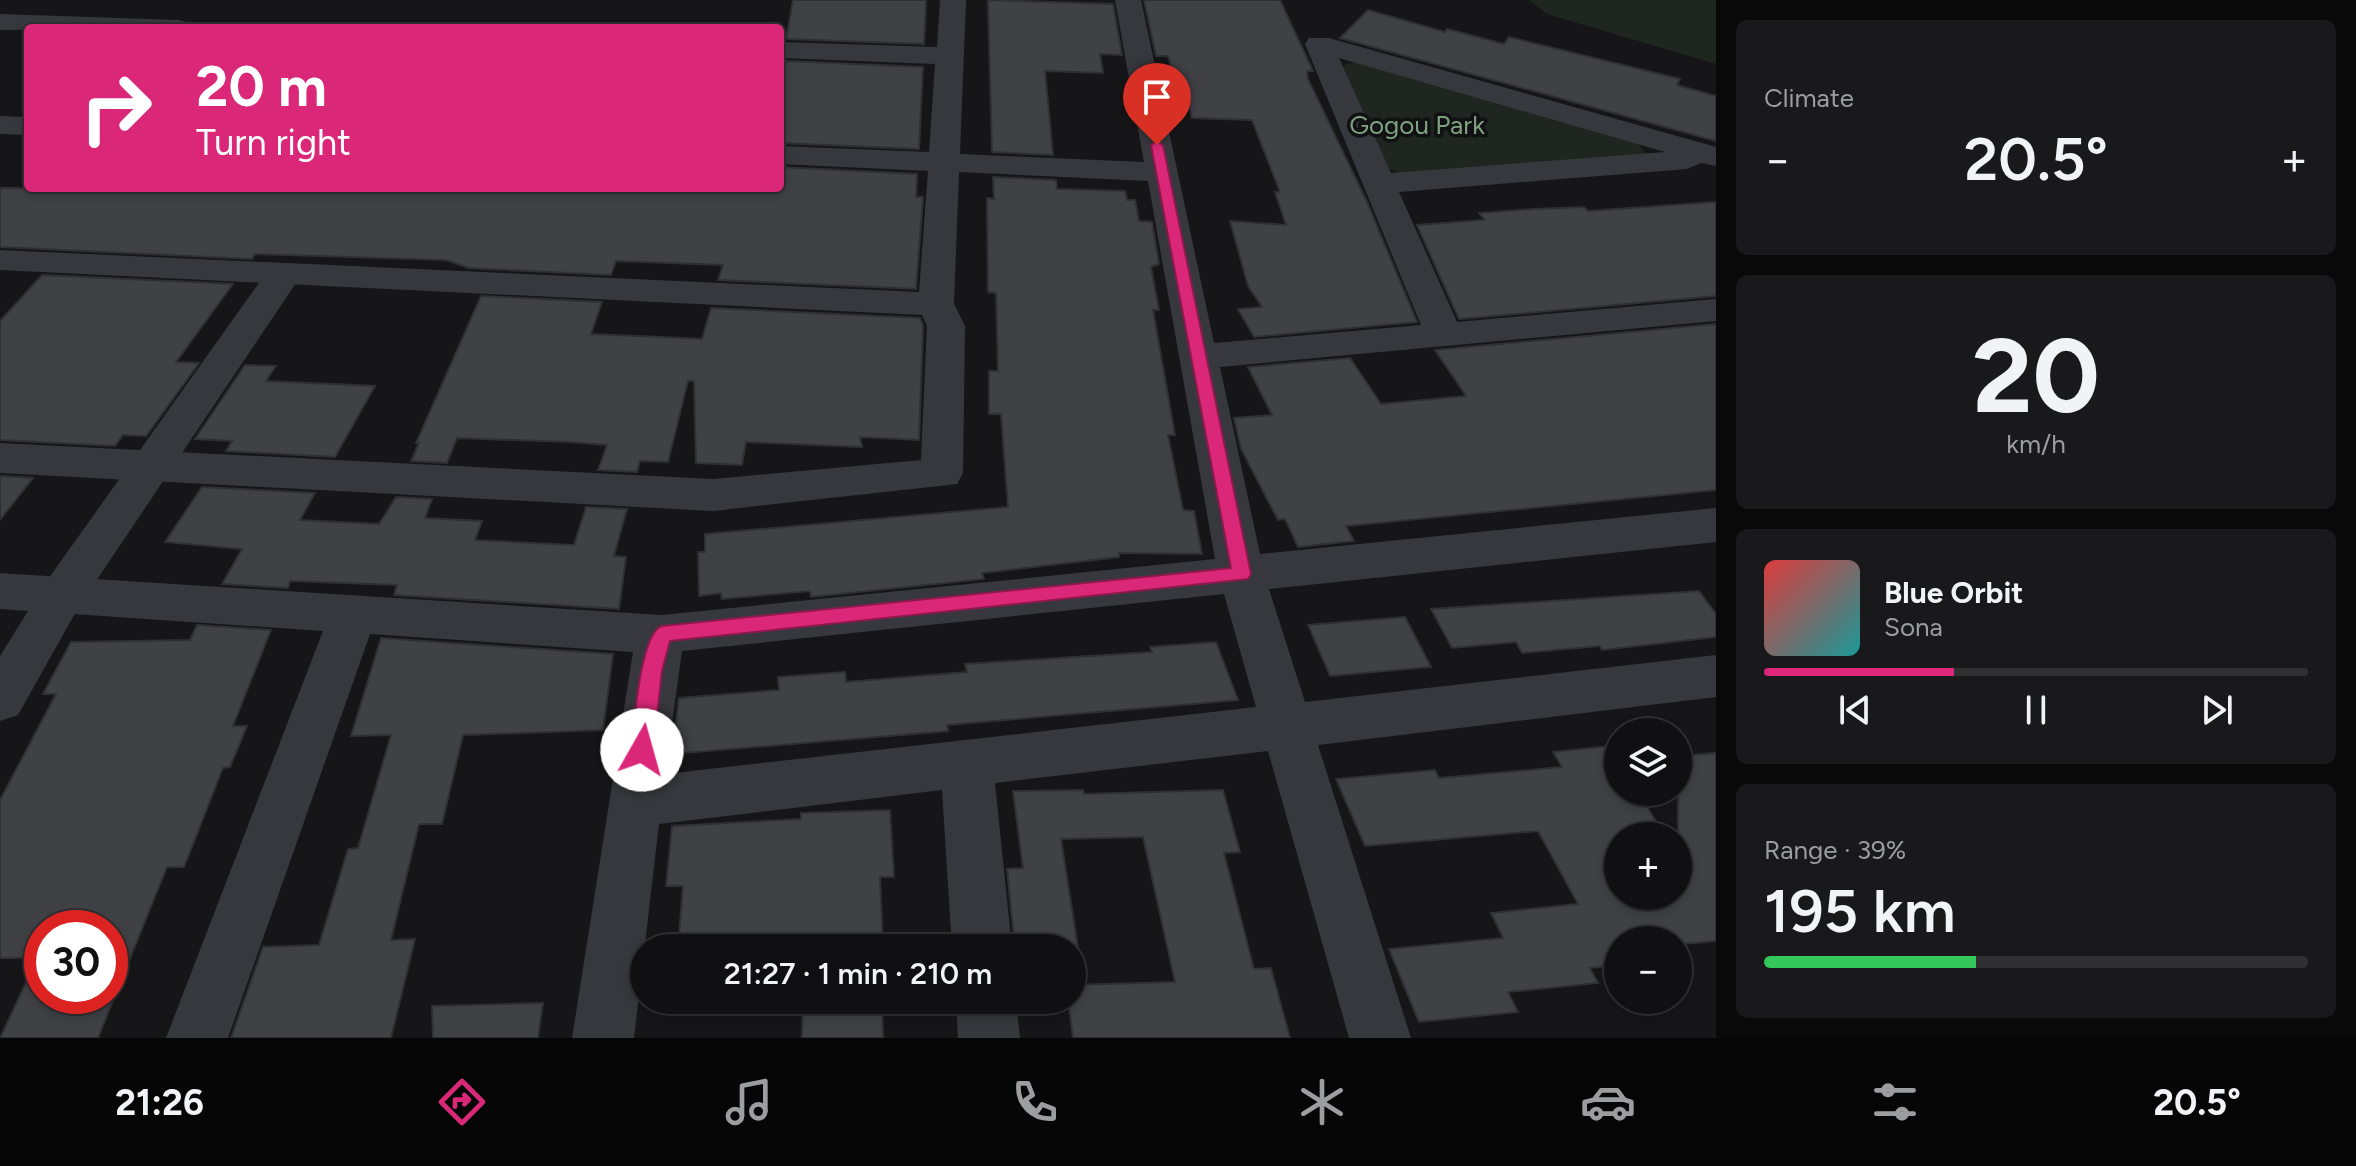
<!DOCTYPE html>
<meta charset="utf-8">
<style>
body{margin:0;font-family:Figtree,sans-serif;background:#19191b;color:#f1f3f6;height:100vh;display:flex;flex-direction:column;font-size:30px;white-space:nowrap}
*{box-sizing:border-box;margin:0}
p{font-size:26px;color:#9c9d9f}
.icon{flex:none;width:44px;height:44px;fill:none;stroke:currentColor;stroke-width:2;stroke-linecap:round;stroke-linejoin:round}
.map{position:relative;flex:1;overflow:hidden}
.panel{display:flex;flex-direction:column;gap:20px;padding:20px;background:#09090a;width:640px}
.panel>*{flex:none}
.banner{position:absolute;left:24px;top:24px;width:760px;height:168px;border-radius:8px;box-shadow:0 4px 12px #0003,0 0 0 2px #303032;background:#db2777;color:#fff;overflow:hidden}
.tools{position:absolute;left:1604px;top:718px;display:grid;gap:16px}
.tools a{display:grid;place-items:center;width:88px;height:88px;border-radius:50%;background:#101012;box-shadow:0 4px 12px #0003,0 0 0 2px #303032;font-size:40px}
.speed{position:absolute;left:24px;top:910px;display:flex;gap:16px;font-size:40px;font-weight:700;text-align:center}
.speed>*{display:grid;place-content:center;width:104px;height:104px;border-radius:50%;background:#101012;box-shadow:0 4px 12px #0003,0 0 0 2px #303032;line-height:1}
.speed .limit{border:12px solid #d22;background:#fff;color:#111}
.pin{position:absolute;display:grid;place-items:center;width:68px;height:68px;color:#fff;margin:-82px -34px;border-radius:50% 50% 50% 0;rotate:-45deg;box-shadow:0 0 8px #0007}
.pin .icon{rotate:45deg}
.me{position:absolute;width:88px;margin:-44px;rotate:7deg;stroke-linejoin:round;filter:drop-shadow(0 0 6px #0008)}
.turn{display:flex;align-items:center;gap:28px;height:168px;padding:0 40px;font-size:36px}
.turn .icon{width:104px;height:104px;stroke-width:2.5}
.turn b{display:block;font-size:56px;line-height:68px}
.big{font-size:60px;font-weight:600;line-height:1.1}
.panel .widget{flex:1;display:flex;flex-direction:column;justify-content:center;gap:12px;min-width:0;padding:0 28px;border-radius:12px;background:#19191b}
.panel .dial{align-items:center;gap:0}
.dial b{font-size:104px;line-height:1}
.song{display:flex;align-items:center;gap:24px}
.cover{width:96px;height:96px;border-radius:12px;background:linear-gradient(135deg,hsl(0 70% 55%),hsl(180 70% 35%))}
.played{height:8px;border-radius:4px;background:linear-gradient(90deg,#db2777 35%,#303032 35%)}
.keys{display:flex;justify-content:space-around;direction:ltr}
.heat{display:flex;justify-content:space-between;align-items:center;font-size:44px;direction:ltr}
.charge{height:12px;border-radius:6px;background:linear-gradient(90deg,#34c759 39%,#303032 0)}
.trip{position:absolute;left:630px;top:934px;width:456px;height:80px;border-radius:40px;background:#101012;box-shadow:0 4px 12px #0003,0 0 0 2px #303032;font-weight:600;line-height:80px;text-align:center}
.menu{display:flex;height:128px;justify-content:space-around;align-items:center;background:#060607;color:#9c9d9f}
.menu .icon{width:56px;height:56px}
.menu .active{color:#db2777}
.menu b{font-size:36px;color:#f1f3f6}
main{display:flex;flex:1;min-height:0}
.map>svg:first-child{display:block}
.green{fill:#1e261f}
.building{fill:#404145;stroke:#303034;stroke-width:2;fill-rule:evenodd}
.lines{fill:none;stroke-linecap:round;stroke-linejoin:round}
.minor{fill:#37383d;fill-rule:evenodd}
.tertiary{fill:#37383d;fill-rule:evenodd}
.route{fill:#db2777;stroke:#8e194d;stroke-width:2}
.labels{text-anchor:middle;stroke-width:7;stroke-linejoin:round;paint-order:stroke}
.far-park-label{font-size:26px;fill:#7fa381;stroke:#111113}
</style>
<main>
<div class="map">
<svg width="1716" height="1038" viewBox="0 0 1716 1038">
<rect width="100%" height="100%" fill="#161618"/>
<!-- green -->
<g class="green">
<path d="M 1529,0 L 1716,0 L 1716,64 L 1547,14 Z"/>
<path d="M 1357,61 L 1638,141 L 1646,155 L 1401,173 L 1386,168 L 1342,66 Z"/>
</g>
<!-- building -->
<g class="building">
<path d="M 793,0 L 926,0 L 924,44 L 786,39 Z"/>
<path d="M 988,0 L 1113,4 L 1122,55 L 1100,54 L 1103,73 L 1045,71 L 1053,155 L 992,152 Z"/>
<path d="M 1144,0 L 1280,0 L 1313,71 L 1307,71 L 1308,79 L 1367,202 L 1417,322 L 1254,337 L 1238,309 L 1262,307 L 1248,286 L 1230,221 L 1286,225 L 1275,192 L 1280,192 L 1252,120 L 1192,118 L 1183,80 L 1175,80 L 1168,56 L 1156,56 Z"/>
<path d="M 1368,10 L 1445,32 L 1447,29 L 1504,44 L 1509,37 L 1680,79 L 1677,85 L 1716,96 L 1716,141 L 1340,38 Z"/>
<path d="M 786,61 L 923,67 L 919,149 L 780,143 L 780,93 Z"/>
<path d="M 780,167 L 917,174 L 916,197 L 923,197 L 916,289 L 718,280 L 723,265 L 616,261 L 611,275 L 469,268 L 446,260 L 255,254 L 252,259 L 0,247 L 0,188 L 710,190 L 780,188 Z"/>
<path d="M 993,177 L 1056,180 L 1057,189 L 1125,191 L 1127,200 L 1135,200 L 1139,221 L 1152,222 L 1159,264 L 1151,267 L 1159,310 L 1153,310 L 1175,435 L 1168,435 L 1183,510 L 1194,511 L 1202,554 L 1119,553 L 1119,557 L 982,573 L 984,579 L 811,597 L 810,591 L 722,599 L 721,593 L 699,596 L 698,552 L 705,552 L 705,534 L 1008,507 L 1001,414 L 989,414 L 989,371 L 998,371 L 996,293 L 988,292 L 987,198 L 994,199 Z"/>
<path d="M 1716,202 L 1716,296 L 1459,319 L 1417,225 L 1485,220 L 1479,213 L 1534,209 L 1584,207 L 1588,211 Z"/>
<path d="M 42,275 L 233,284 L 176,362 L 199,363 L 146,436 L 123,435 L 115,446 L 0,440 L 0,321 Z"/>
<path d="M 481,296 L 602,302 L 591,334 L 661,337 L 702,339 L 711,308 L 920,318 L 923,325 L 919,440 L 860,437 L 862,447 L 746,442 L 742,465 L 696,463 L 694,381 L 688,381 L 668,462 L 640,461 L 637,472 L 598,470 L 607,445 L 570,442 L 457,438 L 447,463 L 411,461 L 419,443 L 416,443 Z"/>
<path d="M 1716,324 L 1716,490 L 1346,526 L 1354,541 L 1298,547 L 1285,519 L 1278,520 L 1241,449 L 1234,418 L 1272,415 L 1248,367 L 1350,358 L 1381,404 L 1466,396 L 1435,350 Z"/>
<path d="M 245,365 L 276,366 L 266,381 L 375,386 L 335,457 L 226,451 L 232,441 L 195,439 Z"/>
<path d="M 0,476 L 33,478 L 0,520 Z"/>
<path d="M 202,487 L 315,493 L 300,520 L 379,524 L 396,497 L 432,499 L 425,518 L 482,521 L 475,540 L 574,545 L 586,507 L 627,509 L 614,556 L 626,557 L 619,609 L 394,595 L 397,585 L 290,581 L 288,588 L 222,584 L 242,549 L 165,542 Z"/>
<path d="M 1699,591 L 1716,614 L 1716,637 L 1602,650 L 1600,646 L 1522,653 L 1516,642 L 1452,648 L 1431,609 Z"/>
<path d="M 1405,617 L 1431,667 L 1330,676 L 1308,625 Z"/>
<path d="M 197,625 L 271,630 L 233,726 L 247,726 L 230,767 L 223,768 L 184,867 L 167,867 L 98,1038 L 0,1038 L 36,961 L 31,961 L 32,958 L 0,958 L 0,800 L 56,694 L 43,694 L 71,642 L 190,640 ZM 42,928 L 110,928 L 110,996 L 42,996 Z"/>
<path d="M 381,638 L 613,654 L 603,730 L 463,735 L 442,824 L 419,824 L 391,940 L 415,939 L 391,1038 L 231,1038 L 263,947 L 319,945 L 348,849 L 358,848 L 391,735 L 351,736 Z"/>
<path d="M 1216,642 L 1238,700 L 947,725 L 948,731 L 672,754 L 679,698 L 779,690 L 778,677 L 845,672 L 846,682 L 967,672 L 965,664 L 1152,652 L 1150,647 Z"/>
<path d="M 1610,746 L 1618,760 L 1618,792 L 1638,792 L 1665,836 L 1618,836 L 1618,896 L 1678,896 L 1678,756 L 1716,753 L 1716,941 L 1683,944 L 1691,958 L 1678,959 L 1678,940 L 1618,940 L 1618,965 L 1590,968 L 1598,983 L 1508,992 L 1518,1012 L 1419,1022 L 1389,949 L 1503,938 L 1491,913 L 1578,904 L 1538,831 L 1365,846 L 1336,779 L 1435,770 L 1439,778 L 1562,767 L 1553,752 Z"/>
<path d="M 1083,790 L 1084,794 L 1223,790 L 1240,852 L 1224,853 L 1254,969 L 1271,968 L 1290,1038 L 1073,1038 L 1068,1000 L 1072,1000 L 1072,985 L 1175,982 L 1143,837 L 1061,839 L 1078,948 L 1015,948 L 1007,869 L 1023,868 L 1013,791 Z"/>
<path d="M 890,810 L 894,877 L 880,877 L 883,948 L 678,948 L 683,886 L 666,886 L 672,826 L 801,819 L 801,813 Z"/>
<path d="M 803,1000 L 882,1000 L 883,1038 L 802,1038 Z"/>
<path d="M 543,1003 L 538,1038 L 433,1038 L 432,1006 Z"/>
</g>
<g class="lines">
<!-- minor -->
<g class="minor">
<path d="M 940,0 L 966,0 L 960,154 L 1144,162 L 1115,0 L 1141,0 L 1214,343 L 1421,325 L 1305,44 L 1309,38 L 1329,38 L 1716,147 L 1716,166 L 1701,163 L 1687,169 L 1399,192 L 1457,322 L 1716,299 L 1716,321 L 1220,367 L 1260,554 L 1716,508 L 1716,542 L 1269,589 L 1305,702 L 1716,655 L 1716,697 L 1318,745 L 1411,1038 L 1349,1038 L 1268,751 L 995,783 L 1012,948 L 952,948 L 942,790 L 659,824 L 634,1038 L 572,1038 L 633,652 L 370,634 L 228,1038 L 166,1038 L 323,631 L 0,609 L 0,573 L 662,615 L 1215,559 L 1148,181 L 959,172 L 954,304 L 965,326 L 963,473 L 957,484 L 713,511 L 0,473 L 0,443 L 713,479 L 921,460 L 927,326 L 922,315 L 0,270 L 0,250 L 919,292 L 928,171 L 780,164 L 780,146 L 929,152 L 935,64 L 780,58 L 780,42 L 937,47 ZM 1339,58 L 1665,152 L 1391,173 ZM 1224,594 L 1256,707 L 665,774 L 682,651 Z"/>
<path d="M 0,14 L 178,20 L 187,22 L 191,28 L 0,30 Z"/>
<path d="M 0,116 L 28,117 L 28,135 L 0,134 Z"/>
<path d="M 956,1000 L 1016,1000 L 1020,1038 L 958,1038 Z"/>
</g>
<!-- tertiary -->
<path class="tertiary" d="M 284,263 L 297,266 L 302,274 L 78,608 L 18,715 L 0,721 L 0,656 L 46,582 L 271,266 Z"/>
</g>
<!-- route -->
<path class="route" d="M 1157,141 L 1163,145 L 1251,574 L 1248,579 L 670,641 L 662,671 L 653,750 L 650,756 L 635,756 L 631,750 C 634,726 640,633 662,626 L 1231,568 L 1151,145 Z"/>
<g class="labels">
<!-- far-park labels -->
<g class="far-park-label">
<text x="1417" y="134">Gogou Park</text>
</g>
</g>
</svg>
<div class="tools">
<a><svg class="icon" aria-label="layers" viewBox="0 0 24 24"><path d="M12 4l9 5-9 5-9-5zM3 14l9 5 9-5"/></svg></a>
<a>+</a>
<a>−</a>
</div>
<div class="speed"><div class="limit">30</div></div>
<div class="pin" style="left:1157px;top:145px;background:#d93025"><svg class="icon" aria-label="arrive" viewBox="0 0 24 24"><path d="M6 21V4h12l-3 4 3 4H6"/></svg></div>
<svg class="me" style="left:642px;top:750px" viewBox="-20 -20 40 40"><circle r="19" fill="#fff"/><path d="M0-13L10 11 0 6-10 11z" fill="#db2777"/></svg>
<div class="trip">21:27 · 1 min · 210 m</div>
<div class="banner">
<div class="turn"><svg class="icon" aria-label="right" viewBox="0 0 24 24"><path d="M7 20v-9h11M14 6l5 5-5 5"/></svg><div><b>20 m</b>Turn right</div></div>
</div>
</div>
<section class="panel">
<div class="widget"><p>Climate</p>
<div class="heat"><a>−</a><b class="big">20.5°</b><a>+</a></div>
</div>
<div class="widget dial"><b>20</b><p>km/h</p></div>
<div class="widget">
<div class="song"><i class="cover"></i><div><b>Blue Orbit</b><p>Sona</p></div></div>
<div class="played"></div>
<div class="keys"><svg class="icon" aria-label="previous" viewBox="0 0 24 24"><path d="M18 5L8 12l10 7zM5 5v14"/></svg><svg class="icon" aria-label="pause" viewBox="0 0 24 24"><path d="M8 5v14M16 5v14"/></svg><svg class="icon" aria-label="next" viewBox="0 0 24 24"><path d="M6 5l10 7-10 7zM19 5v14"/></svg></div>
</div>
<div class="widget"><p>Range · 39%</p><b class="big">195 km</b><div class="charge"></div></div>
</section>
</main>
<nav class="menu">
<b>21:26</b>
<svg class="icon active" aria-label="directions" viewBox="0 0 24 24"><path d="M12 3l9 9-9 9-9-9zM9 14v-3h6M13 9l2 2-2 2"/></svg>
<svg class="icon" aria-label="music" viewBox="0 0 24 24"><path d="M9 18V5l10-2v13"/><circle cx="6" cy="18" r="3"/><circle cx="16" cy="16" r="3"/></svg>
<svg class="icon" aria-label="phone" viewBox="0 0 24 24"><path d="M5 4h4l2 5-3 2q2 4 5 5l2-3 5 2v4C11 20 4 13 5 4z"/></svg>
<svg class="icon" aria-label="climate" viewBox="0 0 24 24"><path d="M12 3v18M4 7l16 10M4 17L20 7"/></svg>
<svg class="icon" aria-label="car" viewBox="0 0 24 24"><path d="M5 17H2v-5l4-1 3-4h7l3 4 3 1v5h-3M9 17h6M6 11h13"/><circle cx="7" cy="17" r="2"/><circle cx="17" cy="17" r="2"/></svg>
<svg class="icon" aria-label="filters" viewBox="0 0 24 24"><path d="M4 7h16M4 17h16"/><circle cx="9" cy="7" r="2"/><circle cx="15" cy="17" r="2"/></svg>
<b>20.5°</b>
</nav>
